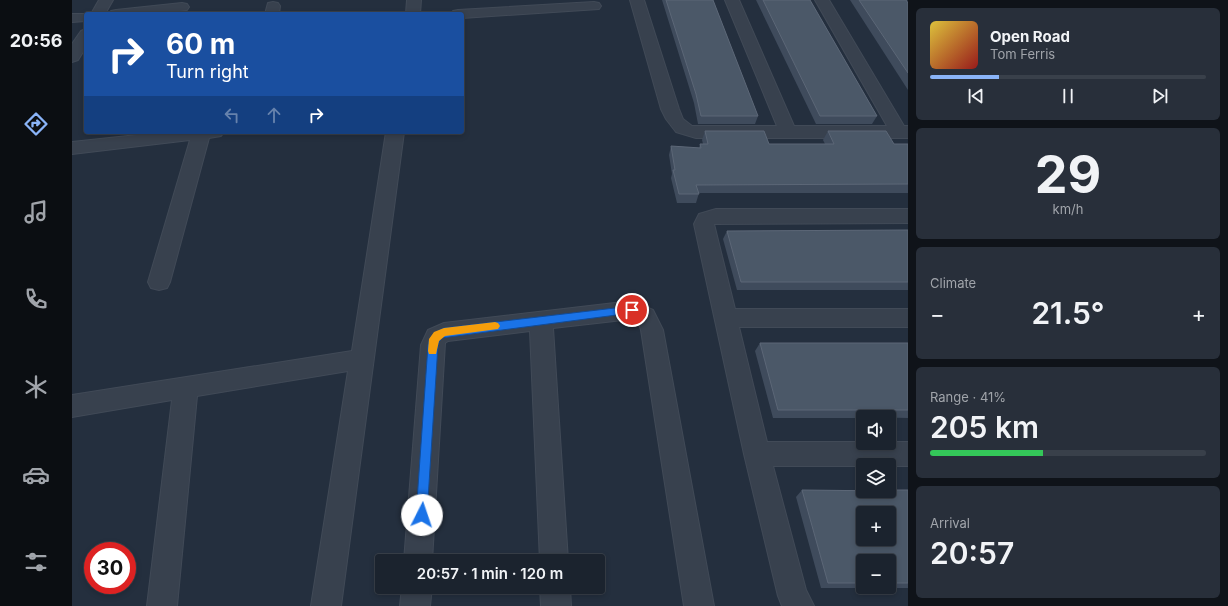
<!DOCTYPE html>
<meta charset="utf-8">
<style>
body{margin:0;font-family:Inter,sans-serif;background:#282f3a;color:#f1f3f6;height:100vh;display:flex;flex-direction:column;font-size:15px;white-space:nowrap}
*{box-sizing:border-box;margin:0}
p{font-size:13px;color:#a0a4aa}
.icon{flex:none;width:22px;height:22px;fill:none;stroke:currentColor;stroke-width:2;stroke-linecap:round;stroke-linejoin:round}
.map{position:relative;flex:1;overflow:hidden}
.side{display:flex;flex-direction:column;gap:8px;padding:8px;background:#0f1319;width:320px}
.side>*{flex:none}
.guide{position:absolute;left:12px;top:12px;width:380px;height:122px;border-radius:4px;box-shadow:0 2px 6px #0003,0 0 0 1px #39404a;background:#1a4fa0;color:#fff;overflow:hidden}
.buttons{position:absolute;left:784px;top:410px;display:grid;gap:8px}
.buttons a{display:grid;place-items:center;width:40px;height:40px;border-radius:4px;background:#1b232e;box-shadow:0 2px 6px #0003,0 0 0 1px #39404a;font-size:20px}
.speed{position:absolute;left:12px;top:542px;display:flex;gap:8px;font-size:20px;font-weight:700;text-align:center}
.speed>*{display:grid;place-content:center;width:52px;height:52px;border-radius:50%;background:#1b232e;box-shadow:0 2px 6px #0003,0 0 0 1px #39404a;line-height:1}
.speed .limit{border:6px solid #d22;background:#fff;color:#111}
.pin{position:absolute;display:grid;place-items:center;width:34px;height:34px;color:#fff;margin:-17px;border:2px solid #fff;border-radius:50%;box-shadow:0 1px 4px #0007}
.me{position:absolute;width:44px;margin:-22px;rotate:4deg;stroke-linejoin:round;filter:drop-shadow(0 0 3px #0008)}
.turn{display:flex;align-items:center;gap:14px;height:84px;padding:0 16px;font-size:18px}
.turn .icon{width:52px;height:52px;stroke-width:2.5}
.turn b{display:block;font-size:28px;line-height:34px}
.lanes{display:flex;align-items:center;height:38px;padding:0 16px;background:#0003;justify-content:center;gap:20px;direction:ltr}
.lanes .off{opacity:.35}
.big{font-size:30px;font-weight:600;line-height:1.1}
.side .card{flex:1;display:flex;flex-direction:column;justify-content:center;gap:6px;min-width:0;padding:0 14px;border-radius:6px;background:#282f3a}
.side .dial{align-items:center;gap:0}
.dial b{font-size:52px;line-height:1}
.song{display:flex;align-items:center;gap:12px}
.cover{width:48px;height:48px;border-radius:6px;background:linear-gradient(135deg,hsl(50 70% 55%),hsl(0 70% 35%))}
.played{height:4px;border-radius:2px;background:linear-gradient(90deg,#8ab4f8 25%,#39404a 25%)}
.keys{display:flex;justify-content:space-around;direction:ltr}
.heat{display:flex;justify-content:space-between;align-items:center;font-size:22px;direction:ltr}
.charge{height:6px;border-radius:3px;background:linear-gradient(90deg,#34c759 41%,#39404a 0)}
.trip{position:absolute;left:303px;top:554px;width:230px;height:40px;border-radius:4px;background:#1b232e;box-shadow:0 2px 6px #0003,0 0 0 1px #39404a;font-weight:600;line-height:40px;text-align:center}
main{display:flex;flex:1;min-height:0}
.tabs{display:flex;flex-direction:column;width:72px;justify-content:space-around;align-items:center;background:#0b0e12;color:#a0a4aa}
.tabs .icon{width:28px;height:28px}
.tabs .on{color:#8ab4f8}
.tabs b{font-size:18px;color:#f1f3f6}
.map>svg:first-child{display:block}
.lines{fill:none;stroke-linecap:round;stroke-linejoin:round}
.minor-casing{stroke:#414a57;stroke-width:2}
.minor{fill:#38414e;fill-rule:evenodd}
.wall{fill:#3f4b5c;fill-rule:evenodd}
.building{fill:#4b5868;stroke:#5c6777;fill-rule:evenodd}
.route{fill:#1a73e8;stroke:#114b97}
.slow{fill:#f59e0b}
</style>
<main>
<nav class="tabs">
<b>20:56</b>
<svg class="icon on" aria-label="directions" viewBox="0 0 24 24"><path d="M12 3l9 9-9 9-9-9zM9 14v-3h6M13 9l2 2-2 2"/></svg>
<svg class="icon" aria-label="music" viewBox="0 0 24 24"><path d="M9 18V5l10-2v13"/><circle cx="6" cy="18" r="3"/><circle cx="16" cy="16" r="3"/></svg>
<svg class="icon" aria-label="phone" viewBox="0 0 24 24"><path d="M5 4h4l2 5-3 2q2 4 5 5l2-3 5 2v4C11 20 4 13 5 4z"/></svg>
<svg class="icon" aria-label="climate" viewBox="0 0 24 24"><path d="M12 3v18M4 7l16 10M4 17L20 7"/></svg>
<svg class="icon" aria-label="car" viewBox="0 0 24 24"><path d="M5 17H2v-5l4-1 3-4h7l3 4 3 1v5h-3M9 17h6M6 11h13"/><circle cx="7" cy="17" r="2"/><circle cx="17" cy="17" r="2"/></svg>
<svg class="icon" aria-label="filters" viewBox="0 0 24 24"><path d="M4 7h16M4 17h16"/><circle cx="9" cy="7" r="2"/><circle cx="15" cy="17" r="2"/></svg>
</nav>
<div class="map">
<svg width="836" height="606" viewBox="0 0 836 606">
<rect width="100%" height="100%" fill="#242f3e"/>
<g class="lines">
<defs>
<g id="minor">
<path d="M 27,0 L 41,0 L 33,14 L 14,14 L 14,21 L 0,22 L 0,14 L 19,14 Z"/>
<path d="M 335,0 L 349,0 L 348,14 L 334,14 Z"/>
<path d="M 558,0 L 572,0 L 607,109 L 611,119 L 620,126 L 705,126 L 653,0 L 667,0 L 722,126 L 815,126 L 743,0 L 757,0 L 832,126 L 836,126 L 836,138 L 624,138 L 604,132 L 594,119 L 589,109 Z"/>
<path d="M 201,2 L 206,3 L 208,6 L 207,14 L 193,14 L 196,3 Z"/>
<path d="M 522,2 L 527,3 L 529,6 L 527,9 L 390,18 L 390,14 L 379,14 L 381,11 L 386,10 Z"/>
<path d="M 110,3 L 115,4 L 117,7 L 115,10 L 85,14 L 37,14 L 39,11 L 44,10 Z"/>
<path d="M 14,29 L 14,47 L 6,60 L 0,62 L 0,44 L 9,31 Z"/>
<path d="M 93,132 L 152,132 L 149,136 L 137,138 L 98,282 L 95,288 L 87,290 L 79,288 L 76,282 L 118,140 L 0,154 L 0,142 Z"/>
<path d="M 314,132 L 332,132 L 269,606 L 239,606 L 276,371 L 125,396 L 105,606 L 75,606 L 100,400 L 0,417 L 0,395 L 280,351 Z"/>
<path d="M 644,209 L 836,209 L 836,223 L 642,224 L 663,309 L 836,309 L 836,327 L 667,327 L 695,442 L 836,442 L 836,466 L 701,466 L 734,590 L 742,606 L 710,606 L 706,596 L 672,454 L 622,224 L 627,214 Z"/>
<path d="M 560,301 L 581,310 L 591,330 L 642,606 L 612,606 L 569,330 L 567,324 L 560,319 L 481,328 L 496,561 L 468,561 L 458,331 L 376,341 L 373,343 L 360,561 L 332,561 L 349,345 L 356,330 L 372,323 Z"/>
<path d="M 330,587 L 360,587 L 358,606 L 328,606 Z"/>
<path d="M 468,587 L 498,587 L 499,606 L 469,606 Z"/>
</g>
</defs>
<!-- minor casing -->
<use href="#minor" class="minor-casing"/>
<!-- minor -->
<use href="#minor" class="minor"/>
</g>
<!-- wall -->
<g class="wall">
<path d="M 590,0 L 641,0 L 686,116 L 683,124 L 626,124 L 622,103 Z"/>
<path d="M 684,0 L 738,0 L 805,116 L 800,124 L 744,124 Z"/>
<path d="M 778,0 L 834,0 L 836,3 L 836,90 Z"/>
<path d="M 633,131 L 697,144 L 753,144 L 751,140 L 756,131 L 822,144 L 836,144 L 836,193 L 627,193 L 624,203 L 605,203 L 599,178 L 600,174 L 597,155 L 599,146 L 627,148 L 628,144 L 631,144 L 630,140 Z"/>
<path d="M 836,230 L 836,290 L 665,290 L 651,239 L 655,231 Z"/>
<path d="M 688,343 L 836,343 L 836,418 L 791,417 L 791,418 L 701,418 L 683,351 Z"/>
<path d="M 730,490 L 836,490 L 836,588 L 749,588 L 724,497 ZM 791,561 L 817,561 L 817,587 L 791,587 Z"/>
</g>
<!-- building -->
<g class="building">
<path d="M 594,0 L 641,0 L 686,116 L 629,116 L 624,94 Z"/>
<path d="M 691,0 L 738,0 L 805,116 L 748,116 Z"/>
<path d="M 787,0 L 834,0 L 836,3 L 836,73 Z"/>
<path d="M 633,131 L 692,131 L 697,144 L 762,144 L 756,131 L 814,131 L 822,144 L 836,144 L 836,184 L 624,185 L 627,194 L 607,194 L 601,170 L 603,170 L 599,146 L 629,148 L 628,144 L 636,144 Z"/>
<path d="M 836,230 L 836,282 L 669,282 L 655,231 Z"/>
<path d="M 688,343 L 836,343 L 836,410 L 706,410 Z"/>
<path d="M 730,490 L 817,491 L 817,490 L 836,490 L 836,583 L 817,583 L 817,561 L 791,561 L 791,583 L 756,583 ZM 791,513 L 817,513 L 817,539 L 791,539 Z"/>
</g>
<!-- route -->
<path class="route" d="M 560,306 L 565,310 L 560,313 L 369,338 L 366,345 L 355,515 L 354,519 L 350,520 L 345,519 L 344,515 L 356,345 C 358,335 363,332 372,328 Z"/>
<!-- slow -->
<path class="slow" d="M 423,322 L 426,323 L 428,326 L 426,329 L 373,336 L 367,341 L 364,354 L 357,354 L 356,351 L 357,339 L 362,332 L 372,328 Z"/>
</svg>
<div class="buttons">
<a><svg class="icon" aria-label="sound" viewBox="0 0 24 24"><path d="M4 9h4l5-4v14l-5-4H4zM17 9q2 3 0 6"/></svg></a>
<a><svg class="icon" aria-label="layers" viewBox="0 0 24 24"><path d="M12 4l9 5-9 5-9-5zM3 14l9 5 9-5"/></svg></a>
<a>+</a>
<a>−</a>
</div>
<div class="speed"><div class="limit">30</div></div>
<div class="pin" style="left:560px;top:310px;background:#d93025"><svg class="icon" aria-label="arrive" viewBox="0 0 24 24"><path d="M6 21V4h12l-3 4 3 4H6"/></svg></div>
<svg class="me" style="left:350px;top:515px" viewBox="-20 -20 40 40"><circle r="19" fill="#fff"/><path d="M0-13L10 11 0 6-10 11z" fill="#1a73e8"/></svg>
<div class="trip">20:57 · 1 min · 120 m</div>
<div class="guide">
<div class="turn"><svg class="icon" aria-label="right" viewBox="0 0 24 24"><path d="M7 20v-9h11M14 6l5 5-5 5"/></svg><div><b>60 m</b>Turn right</div></div>
<div class="lanes"><svg class="icon off" aria-label="left" viewBox="0 0 24 24"><path d="M17 20v-9H6M10 6l-5 5 5 5"/></svg><svg class="icon off" aria-label="ahead" viewBox="0 0 24 24"><path d="M12 20V5M6 11l6-6 6 6"/></svg><svg class="icon" aria-label="right" viewBox="0 0 24 24"><path d="M7 20v-9h11M14 6l5 5-5 5"/></svg></div>
</div>
</div>
<section class="side">
<div class="card">
<div class="song"><i class="cover"></i><div><b>Open Road</b><p>Tom Ferris</p></div></div>
<div class="played"></div>
<div class="keys"><svg class="icon" aria-label="previous" viewBox="0 0 24 24"><path d="M18 5L8 12l10 7zM5 5v14"/></svg><svg class="icon" aria-label="pause" viewBox="0 0 24 24"><path d="M8 5v14M16 5v14"/></svg><svg class="icon" aria-label="next" viewBox="0 0 24 24"><path d="M6 5l10 7-10 7zM19 5v14"/></svg></div>
</div>
<div class="card dial"><b>29</b><p>km/h</p></div>
<div class="card"><p>Climate</p>
<div class="heat"><a>−</a><b class="big">21.5°</b><a>+</a></div>
</div>
<div class="card"><p>Range · 41%</p><b class="big">205 km</b><div class="charge"></div></div>
<div class="card"><p>Arrival</p><b class="big">20:57</b></div>
</section>
</main>
